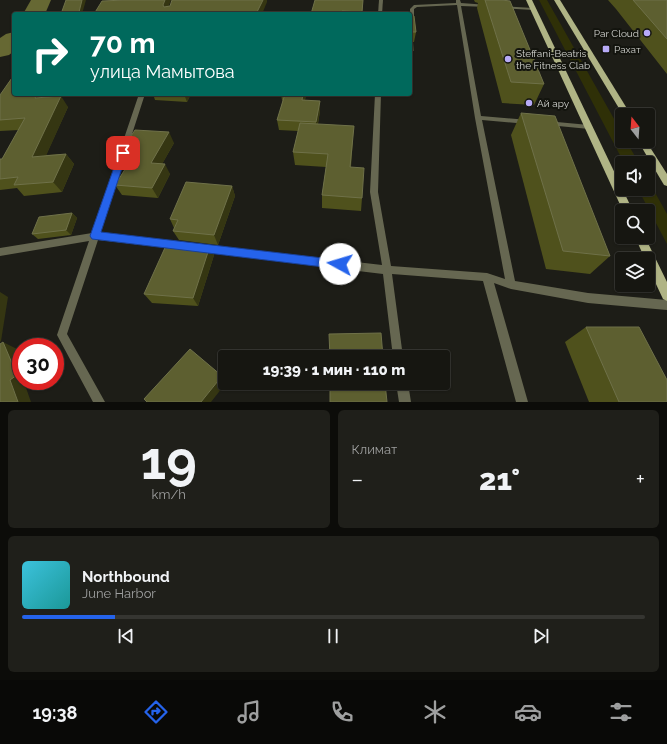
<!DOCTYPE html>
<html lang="ru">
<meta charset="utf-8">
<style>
body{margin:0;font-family:Raleway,sans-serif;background:#1f1f1a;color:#f1f3f6;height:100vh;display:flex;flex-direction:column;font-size:15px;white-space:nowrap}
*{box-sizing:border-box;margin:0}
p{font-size:13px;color:#9e9f9f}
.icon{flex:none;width:22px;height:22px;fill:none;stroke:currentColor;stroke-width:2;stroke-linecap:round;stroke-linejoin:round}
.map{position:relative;height:402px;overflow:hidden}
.drawer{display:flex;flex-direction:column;gap:8px;padding:8px;background:#0c0c09;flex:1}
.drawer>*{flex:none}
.top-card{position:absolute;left:12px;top:12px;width:400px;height:84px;border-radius:4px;box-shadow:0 1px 3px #0004,0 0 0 1px #353531;background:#00695c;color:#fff;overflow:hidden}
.needle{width:26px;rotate:343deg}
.fabs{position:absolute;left:615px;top:108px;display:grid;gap:8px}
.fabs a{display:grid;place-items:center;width:40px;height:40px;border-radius:4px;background:#161611;box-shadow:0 1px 3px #0004,0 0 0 1px #353531;font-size:20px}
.speed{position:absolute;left:12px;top:338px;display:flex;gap:8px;font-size:20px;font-weight:700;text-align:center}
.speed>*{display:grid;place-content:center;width:52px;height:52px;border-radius:50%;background:#161611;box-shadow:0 1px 3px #0004,0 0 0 1px #353531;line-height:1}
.speed .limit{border:6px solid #d22;background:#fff;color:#111}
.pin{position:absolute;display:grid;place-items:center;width:34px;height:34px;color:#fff;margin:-17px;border-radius:8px;box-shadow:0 2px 6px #0006}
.me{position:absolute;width:44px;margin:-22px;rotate:276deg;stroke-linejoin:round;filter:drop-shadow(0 0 3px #0008)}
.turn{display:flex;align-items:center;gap:14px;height:84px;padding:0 12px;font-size:18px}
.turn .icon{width:52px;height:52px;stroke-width:2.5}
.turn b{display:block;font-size:28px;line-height:34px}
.big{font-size:30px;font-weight:800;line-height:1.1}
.drawer .widget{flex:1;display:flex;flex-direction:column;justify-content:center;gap:6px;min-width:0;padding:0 14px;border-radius:6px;background:#1f1f1a}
.drawer .dial{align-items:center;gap:0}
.dial b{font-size:52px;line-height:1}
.song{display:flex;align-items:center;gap:12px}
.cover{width:48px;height:48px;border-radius:6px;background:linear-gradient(135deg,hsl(190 70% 55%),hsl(180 70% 35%))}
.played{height:4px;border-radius:2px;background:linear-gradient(90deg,#2563eb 15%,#353531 15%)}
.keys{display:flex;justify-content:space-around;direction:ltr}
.heat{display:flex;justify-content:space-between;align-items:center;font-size:22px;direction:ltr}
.drawer .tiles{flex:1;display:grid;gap:8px;grid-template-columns:1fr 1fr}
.widget:last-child{grid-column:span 2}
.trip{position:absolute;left:218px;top:350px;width:232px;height:40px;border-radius:4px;background:#161611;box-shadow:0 1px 3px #0004,0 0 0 1px #353531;font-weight:800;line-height:40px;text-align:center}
.tab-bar{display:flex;height:64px;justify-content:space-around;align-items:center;background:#090907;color:#9e9f9f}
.tab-bar .icon{width:28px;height:28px}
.tab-bar .on{color:#2563eb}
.tab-bar b{font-size:18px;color:#f1f3f6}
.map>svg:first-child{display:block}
.green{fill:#2f3007}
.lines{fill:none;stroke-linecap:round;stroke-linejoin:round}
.river{fill:#666833;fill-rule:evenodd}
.minor{fill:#666751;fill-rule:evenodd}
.primary{fill:#b0b485;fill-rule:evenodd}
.wall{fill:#4f511c}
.shaded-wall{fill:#353612}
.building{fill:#5d5f30;stroke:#6f7149}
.route{fill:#2563eb;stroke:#184099}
.poi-dot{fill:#b8abf7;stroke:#13140e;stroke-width:1.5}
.labels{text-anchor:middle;stroke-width:4;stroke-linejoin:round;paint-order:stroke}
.far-poi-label{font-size:10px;fill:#d2d3cf;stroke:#13140e;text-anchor:start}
</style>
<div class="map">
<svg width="667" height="402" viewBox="0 0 667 402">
<rect width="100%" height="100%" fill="#1d1d17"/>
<!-- green -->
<g class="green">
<path d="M 539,0 L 547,0 L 622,133 L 622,141 L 626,141 L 639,163 L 624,163 Z"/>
<path d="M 648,180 L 667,214 L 667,244 L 638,189 L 648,189 Z"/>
</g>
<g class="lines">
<!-- river -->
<g class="river">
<path d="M 31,0 L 51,0 L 45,14 L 23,14 Z"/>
<path d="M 14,32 L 14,51 L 9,55 L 0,57 L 0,38 L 6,34 Z"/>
</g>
<!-- minor -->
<g class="minor">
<path d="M 379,0 L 383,0 L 382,14 L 378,14 Z"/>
<path d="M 456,0 L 460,0 L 461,3 L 488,5 L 490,6 L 488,7 L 461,6 L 481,116 L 528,120 L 531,122 L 528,124 L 482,120 L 515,281 L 588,293 L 667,300 L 667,310 L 588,303 L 511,289 L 494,283 L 528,402 L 516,402 L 483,281 L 392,274 L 403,357 L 393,357 L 383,274 L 201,252 L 198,251 L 197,248 L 198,245 L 201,244 L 382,265 L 370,192 L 375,94 L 381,94 L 378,192 L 391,266 L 487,273 L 505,279 L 475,118 L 457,5 L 417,7 L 414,9 L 414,19 L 410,23 L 410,9 L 414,5 L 456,3 Z"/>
<path d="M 500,6 L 533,8 L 535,9 L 533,10 L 502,8 L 500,7 Z"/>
<path d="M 139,94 L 145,94 L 100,233 L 177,241 L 180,242 L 181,245 L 180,248 L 177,249 L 98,240 L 67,334 L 105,402 L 93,402 L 57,335 L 89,241 L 0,256 L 0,248 L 92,233 Z"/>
<path d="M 546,121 L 589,125 L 592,127 L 589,129 L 548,125 L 546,125 Z"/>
<path d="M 396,383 L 408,383 L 411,402 L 399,402 Z"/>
</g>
<!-- primary -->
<g class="primary">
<path d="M 526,0 L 532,0 L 633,211 L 623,211 Z"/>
<path d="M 554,0 L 560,0 L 631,115 L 623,115 Z"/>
<path d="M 638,141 L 646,141 L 667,174 L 667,186 L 664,185 Z"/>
<path d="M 635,237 L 645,237 L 667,282 L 667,301 L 663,299 L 648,267 L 648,259 L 645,259 Z"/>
</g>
</g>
<!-- wall -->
<g class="wall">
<path d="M 363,0 L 362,14 L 311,14 Z"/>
<path d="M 474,0 L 502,0 L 544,84 L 534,105 L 502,103 L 477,8 L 478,3 L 475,2 Z"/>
<path d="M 608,0 L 667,0 L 667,74 L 616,9 Z"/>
<path d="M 410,16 L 416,32 L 414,42 L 412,42 L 413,51 L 411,62 L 410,61 Z"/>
<path d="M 50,94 L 49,97 L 68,107 L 46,155 L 66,154 L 74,164 L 62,192 L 24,196 L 17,188 L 0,190 L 0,159 L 2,159 L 19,130 L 0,131 L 0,95 Z"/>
<path d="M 153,94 L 191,94 L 187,102 L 155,100 Z"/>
<path d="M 281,94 L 306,94 L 305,100 L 320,111 L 318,124 L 353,139 L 351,167 L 362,198 L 361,211 L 322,208 L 322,195 L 326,167 L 295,165 L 293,152 L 298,131 L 279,130 L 277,120 L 283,101 L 282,100 Z"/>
<path d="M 521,113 L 610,256 L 590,274 L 546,269 L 511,135 Z"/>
<path d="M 174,143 L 162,164 L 170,174 L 158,198 L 122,195 L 115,185 L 132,159 L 129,159 L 123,148 Z"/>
<path d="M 232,186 L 235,196 L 218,245 L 179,240 L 173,231 L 174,228 L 170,219 Z"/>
<path d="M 72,213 L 77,218 L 71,235 L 38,239 L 32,234 Z"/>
<path d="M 210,246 L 214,255 L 198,306 L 152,303 L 144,294 Z"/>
<path d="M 586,327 L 667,402 L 589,402 L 565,342 Z"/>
</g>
<!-- shaded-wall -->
<g class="shaded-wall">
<path d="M 82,0 L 86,0 L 82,14 L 61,14 Z"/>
<path d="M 165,0 L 171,0 L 166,14 L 163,5 Z"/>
<path d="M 263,0 L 267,0 L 267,2 L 262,14 L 256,14 Z"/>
<path d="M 37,94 L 50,94 L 43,108 L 35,98 Z"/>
<path d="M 184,94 L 191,94 L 187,102 Z"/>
<path d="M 303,94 L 306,94 L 303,110 L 302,100 Z"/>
<path d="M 61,96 L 68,107 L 41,167 L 32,157 Z"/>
<path d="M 320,101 L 320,111 L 316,132 L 316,122 Z"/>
<path d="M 354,126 L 353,139 L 349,180 L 350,167 Z"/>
<path d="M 169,132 L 174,143 L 157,173 L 151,163 Z"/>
<path d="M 66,154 L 74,164 L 62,192 L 53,182 Z"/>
<path d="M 165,164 L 170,174 L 158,198 L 152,188 Z"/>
<path d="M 232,186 L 235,196 L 218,245 L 214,235 Z"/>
<path d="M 72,213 L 77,218 L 71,235 L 66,230 Z"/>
<path d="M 210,246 L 214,255 L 198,306 L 193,298 Z"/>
<path d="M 0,292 L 8,297 L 1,341 L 0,342 Z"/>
<path d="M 3,342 L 17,349 L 21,358 L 21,381 L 31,381 L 25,385 L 31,402 L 18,402 L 10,380 Z"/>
<path d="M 222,376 L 225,380 L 225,383 L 226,383 L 211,402 L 201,402 Z"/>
</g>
<!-- building -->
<g class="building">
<path d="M 66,0 L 82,0 L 79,12 L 61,14 Z"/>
<path d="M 125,0 L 165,0 L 163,5 L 164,7 L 170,6 L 172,0 L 263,0 L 256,14 L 94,14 L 102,1 Z"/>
<path d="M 315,0 L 363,0 L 362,12 L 342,11 L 342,14 L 311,14 Z"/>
<path d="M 485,0 L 502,0 L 510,1 L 544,84 L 511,82 Z"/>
<path d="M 633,0 L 667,0 L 667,39 Z"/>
<path d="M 410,16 L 414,16 L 416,32 L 412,32 L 413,51 L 410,51 Z"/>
<path d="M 14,75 L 14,94 L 37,94 L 35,98 L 61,96 L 32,157 L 66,154 L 53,182 L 14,185 L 18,177 L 0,179 L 0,159 L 2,159 L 25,118 L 0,120 L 0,95 Z"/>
<path d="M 285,94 L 303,94 L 302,100 L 320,101 L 316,122 L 277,120 Z"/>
<path d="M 521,113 L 555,116 L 610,256 L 563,251 Z"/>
<path d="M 300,123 L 354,126 L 350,167 L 364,168 L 362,198 L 322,195 L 328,154 L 293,152 Z"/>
<path d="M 135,130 L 169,132 L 151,163 L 165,164 L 152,188 L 115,185 L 138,149 L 123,148 Z"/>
<path d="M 186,182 L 232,186 L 214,235 L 173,231 L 178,220 L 170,219 Z"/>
<path d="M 72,213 L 66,230 L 32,234 L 39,217 Z"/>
<path d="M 168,241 L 210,246 L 193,298 L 144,294 Z"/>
<path d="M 586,327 L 639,327 L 667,380 L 667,402 L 619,402 Z"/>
<path d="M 381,333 L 383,357 L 330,357 L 329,334 Z"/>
<path d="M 3,342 L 17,375 L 10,380 L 18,402 L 0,402 L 0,344 Z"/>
<path d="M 190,349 L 222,376 L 201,402 L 147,402 L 144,399 Z"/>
<path d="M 330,383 L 385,383 L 387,402 L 330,402 Z"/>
</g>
<!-- route -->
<path class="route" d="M 123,150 L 127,153 L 101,232 L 340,260 L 344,261 L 346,264 L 344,268 L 340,269 L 92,239 L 90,236 L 119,153 Z"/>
<!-- markers -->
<g class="poi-dot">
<circle cx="647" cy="33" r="4"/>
<rect x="602" y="45" width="8" height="8" rx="2"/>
<circle cx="508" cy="59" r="4"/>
<circle cx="529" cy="103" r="4"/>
</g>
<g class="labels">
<!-- far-poi labels -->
<g class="far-poi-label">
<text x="639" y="37" text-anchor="end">Par Cloud</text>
<text x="614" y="53">Рахат</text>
<text x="516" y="57">Steffani-Beatris<tspan x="516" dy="12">the Fitness Clab</tspan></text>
<text x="537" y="107">Ай ару</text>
</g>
</g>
</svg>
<div class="fabs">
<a><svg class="needle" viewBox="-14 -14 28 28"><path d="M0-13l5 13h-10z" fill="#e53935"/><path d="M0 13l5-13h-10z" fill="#9e9f9f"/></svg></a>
<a><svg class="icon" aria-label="sound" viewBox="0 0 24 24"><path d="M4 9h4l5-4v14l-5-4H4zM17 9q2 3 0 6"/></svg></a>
<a><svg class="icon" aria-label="search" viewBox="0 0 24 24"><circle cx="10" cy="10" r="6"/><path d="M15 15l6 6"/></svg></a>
<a><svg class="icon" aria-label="layers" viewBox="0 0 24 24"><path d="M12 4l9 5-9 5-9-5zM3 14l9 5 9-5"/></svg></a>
</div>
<div class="speed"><div class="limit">30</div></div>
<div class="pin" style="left:123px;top:153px;background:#d93025"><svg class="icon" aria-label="arrive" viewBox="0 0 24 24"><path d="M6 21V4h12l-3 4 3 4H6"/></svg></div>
<svg class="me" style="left:340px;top:264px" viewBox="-20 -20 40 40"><circle r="19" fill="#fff"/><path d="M0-13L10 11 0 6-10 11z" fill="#2563eb"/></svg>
<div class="trip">19:39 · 1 мин · 110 m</div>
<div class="top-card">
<div class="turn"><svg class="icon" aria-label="right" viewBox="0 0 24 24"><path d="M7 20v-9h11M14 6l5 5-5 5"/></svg><div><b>70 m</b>улица Мамытова</div></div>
</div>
</div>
<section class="drawer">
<div class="tiles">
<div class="widget dial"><b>19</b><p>km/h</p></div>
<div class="widget"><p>Климат</p>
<div class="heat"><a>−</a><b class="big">21°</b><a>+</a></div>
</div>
<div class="widget">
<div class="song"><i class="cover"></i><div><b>Northbound</b><p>June Harbor</p></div></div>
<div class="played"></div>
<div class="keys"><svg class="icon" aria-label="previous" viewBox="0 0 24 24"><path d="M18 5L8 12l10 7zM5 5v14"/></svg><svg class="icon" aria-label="pause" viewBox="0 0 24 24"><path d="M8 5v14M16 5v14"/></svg><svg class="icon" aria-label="next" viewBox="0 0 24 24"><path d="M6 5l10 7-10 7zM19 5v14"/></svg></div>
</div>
</div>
</section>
<nav class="tab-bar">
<b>19:38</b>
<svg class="icon on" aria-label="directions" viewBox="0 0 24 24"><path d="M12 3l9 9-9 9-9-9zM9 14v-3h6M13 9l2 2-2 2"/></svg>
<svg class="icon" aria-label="music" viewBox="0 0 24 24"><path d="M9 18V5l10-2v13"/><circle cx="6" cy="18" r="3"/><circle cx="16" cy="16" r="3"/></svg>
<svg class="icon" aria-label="phone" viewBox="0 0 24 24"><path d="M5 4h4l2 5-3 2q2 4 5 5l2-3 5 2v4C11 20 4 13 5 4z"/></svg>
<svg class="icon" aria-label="climate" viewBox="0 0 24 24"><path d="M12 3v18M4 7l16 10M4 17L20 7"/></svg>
<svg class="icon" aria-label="car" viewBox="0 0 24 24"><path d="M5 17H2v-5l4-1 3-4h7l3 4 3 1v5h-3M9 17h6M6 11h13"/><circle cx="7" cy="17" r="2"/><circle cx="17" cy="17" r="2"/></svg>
<svg class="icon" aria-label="filters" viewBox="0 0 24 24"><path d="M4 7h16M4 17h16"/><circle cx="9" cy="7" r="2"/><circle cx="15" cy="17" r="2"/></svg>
</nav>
